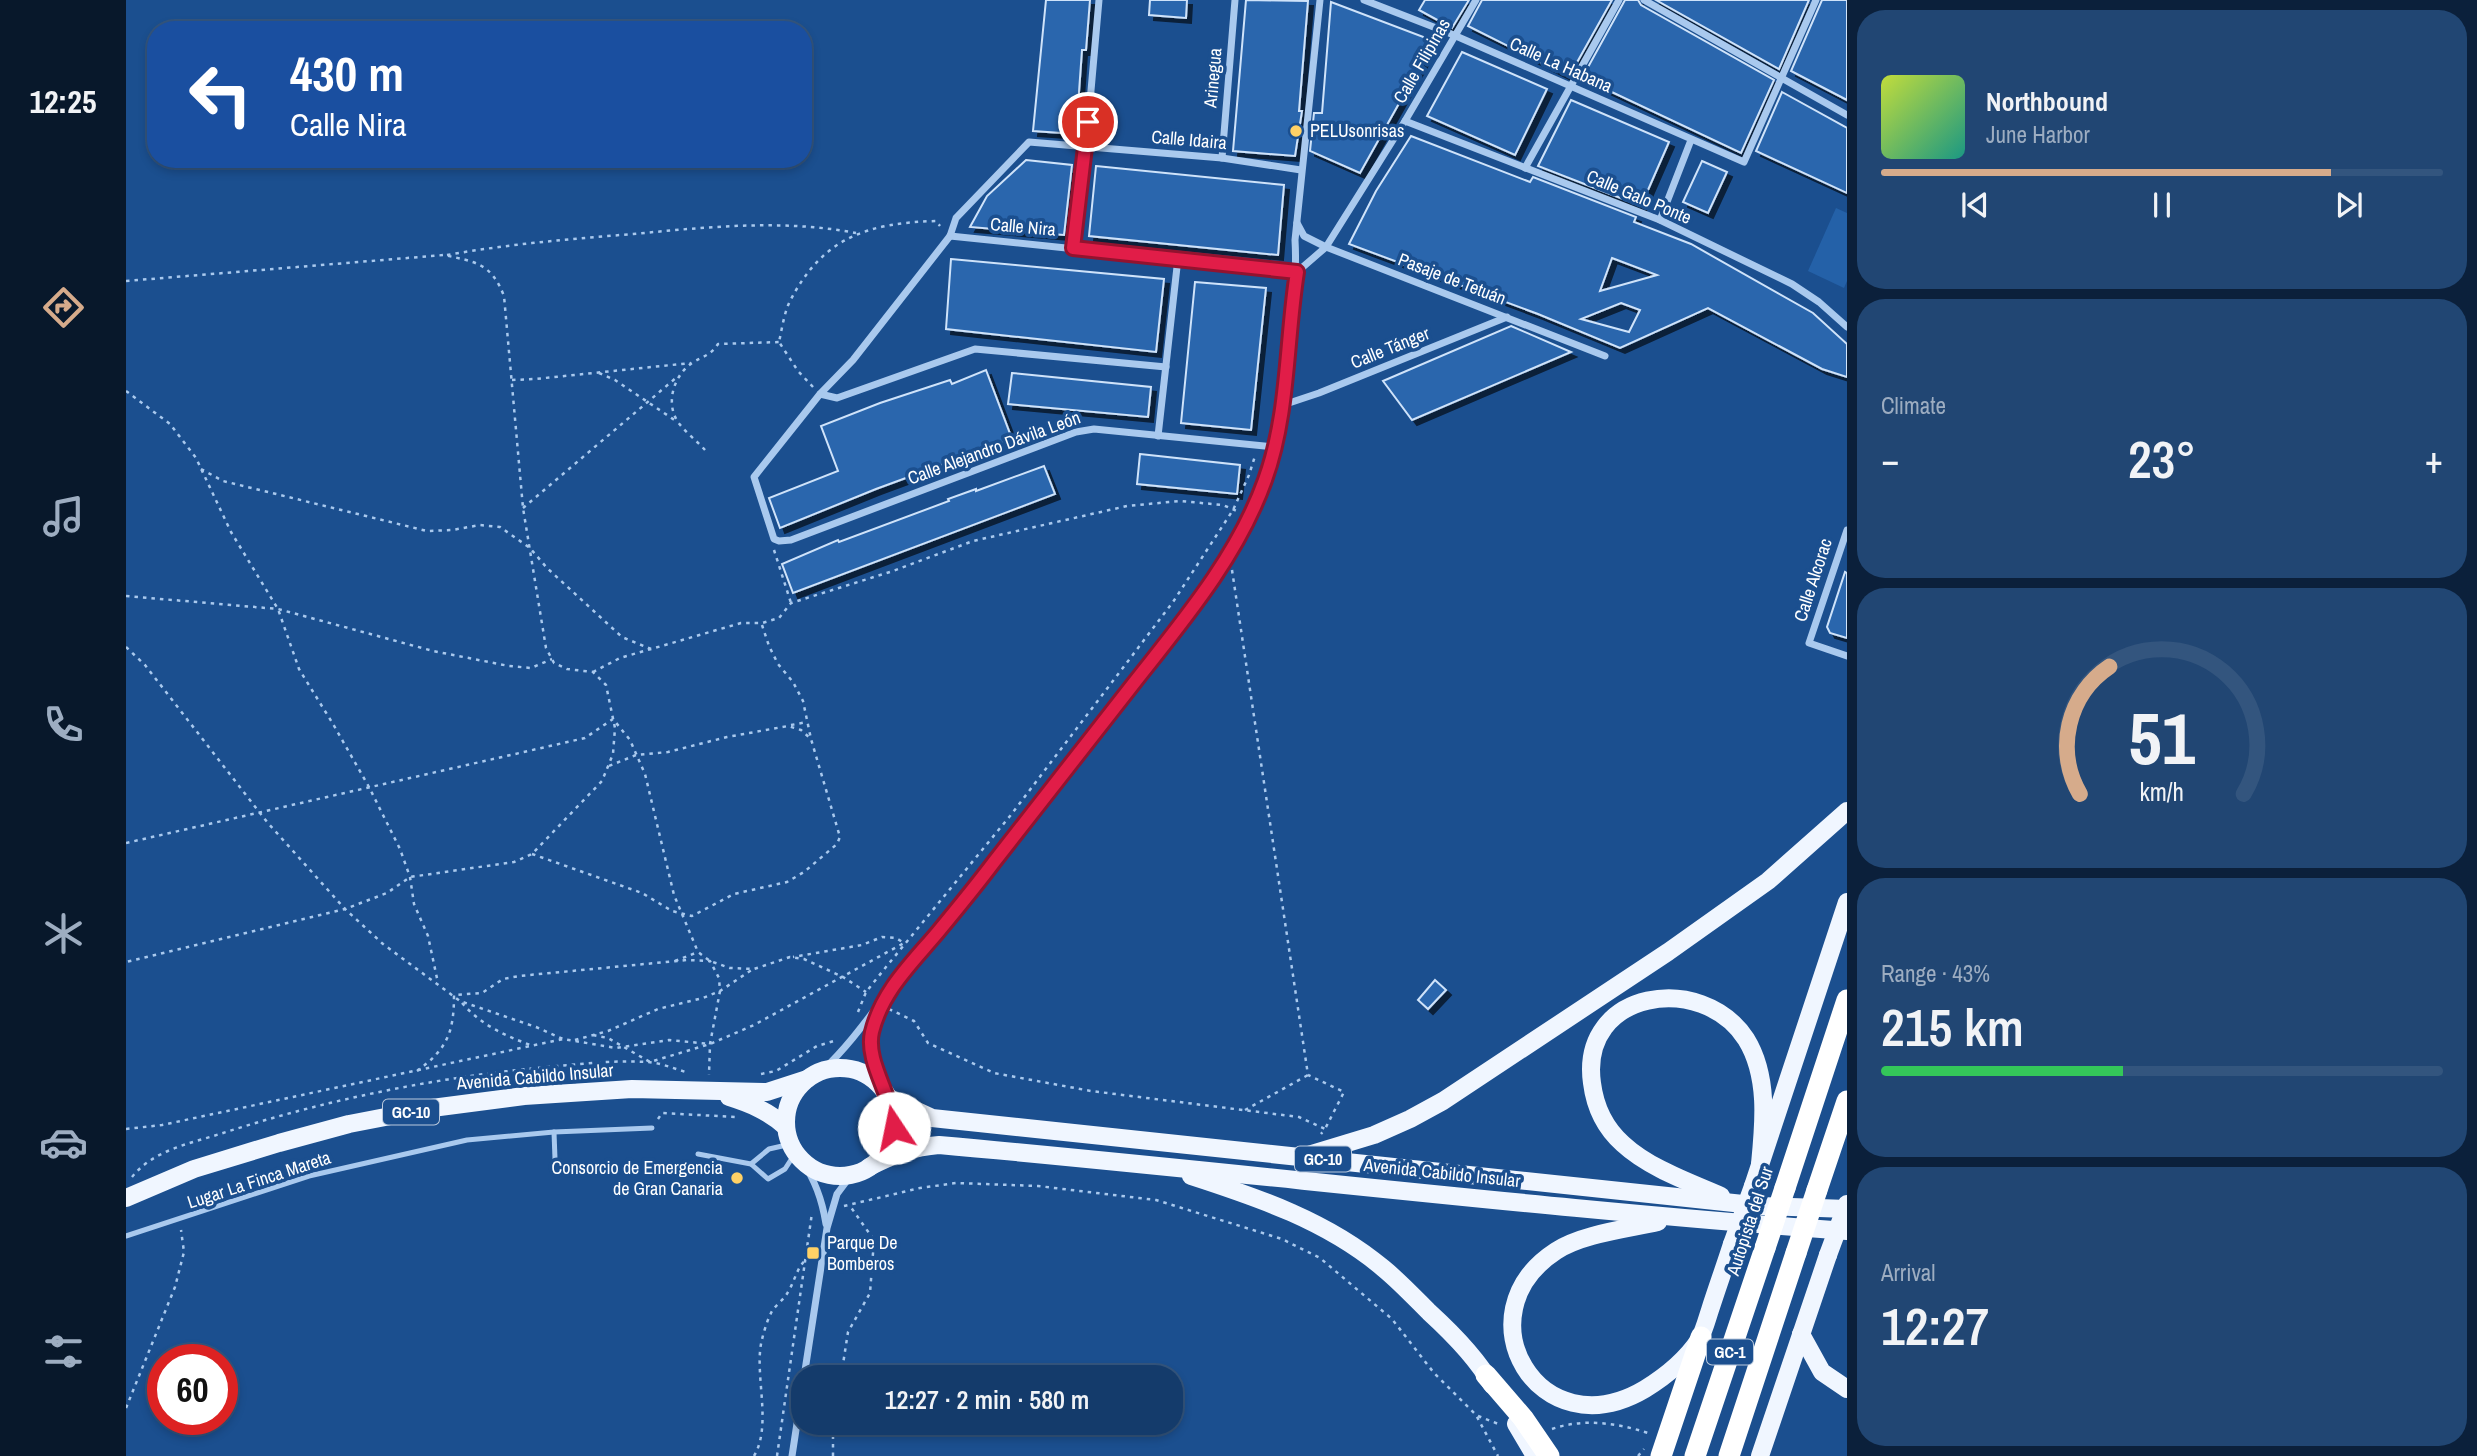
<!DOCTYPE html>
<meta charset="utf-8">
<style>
body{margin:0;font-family:"Archivo Narrow",sans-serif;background:#214673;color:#f1f3f6;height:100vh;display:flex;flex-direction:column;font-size:26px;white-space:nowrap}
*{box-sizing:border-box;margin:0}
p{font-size:23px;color:#9dadc1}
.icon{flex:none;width:38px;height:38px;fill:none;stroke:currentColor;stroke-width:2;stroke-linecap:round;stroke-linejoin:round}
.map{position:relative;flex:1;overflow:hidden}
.side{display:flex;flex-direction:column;gap:10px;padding:10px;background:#0b203b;width:630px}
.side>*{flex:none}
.banner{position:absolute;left:21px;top:21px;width:665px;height:147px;border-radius:28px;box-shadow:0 4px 10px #0003,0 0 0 2px #33557e;background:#1a4fa0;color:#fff;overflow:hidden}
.speed{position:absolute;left:21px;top:1344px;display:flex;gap:14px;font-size:35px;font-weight:700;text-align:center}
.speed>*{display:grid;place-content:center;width:91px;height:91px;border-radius:50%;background:#143b6b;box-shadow:0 4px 10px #0003,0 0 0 2px #33557e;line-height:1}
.speed .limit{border:10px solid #d22;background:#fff;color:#111}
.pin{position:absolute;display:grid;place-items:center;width:60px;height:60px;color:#fff;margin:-30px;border:4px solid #fff;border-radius:50%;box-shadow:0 2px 7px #0007}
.me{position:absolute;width:77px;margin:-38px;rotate:349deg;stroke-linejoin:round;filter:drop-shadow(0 0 5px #0008)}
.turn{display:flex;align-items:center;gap:24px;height:147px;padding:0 28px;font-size:32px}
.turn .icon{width:91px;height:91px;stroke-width:2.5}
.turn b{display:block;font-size:49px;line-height:60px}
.big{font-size:52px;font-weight:600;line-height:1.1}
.side .widget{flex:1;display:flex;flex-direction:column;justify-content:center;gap:10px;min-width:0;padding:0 24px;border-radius:28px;background:#214673}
.side .dial{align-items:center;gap:0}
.dial svg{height:182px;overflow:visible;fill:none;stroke:#33557e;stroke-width:7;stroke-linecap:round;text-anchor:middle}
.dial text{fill:#f1f3f6;stroke:none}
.song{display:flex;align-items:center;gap:21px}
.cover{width:84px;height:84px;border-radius:10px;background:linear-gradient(135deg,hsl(70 70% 55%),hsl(170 70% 35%))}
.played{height:7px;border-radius:4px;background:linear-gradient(90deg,#d6ab8b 80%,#33557e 80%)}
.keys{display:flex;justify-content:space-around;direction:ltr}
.heat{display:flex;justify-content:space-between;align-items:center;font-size:38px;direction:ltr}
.charge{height:10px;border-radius:5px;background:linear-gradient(90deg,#34c759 43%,#33557e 0)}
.trip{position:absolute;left:665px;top:1365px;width:392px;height:70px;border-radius:28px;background:#143b6b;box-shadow:0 4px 10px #0003,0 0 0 2px #33557e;font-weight:600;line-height:70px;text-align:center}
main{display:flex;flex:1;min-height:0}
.tabs{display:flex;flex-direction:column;width:126px;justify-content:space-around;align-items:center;background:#08182b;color:#9dadc1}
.tabs .icon{width:49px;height:49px}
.tabs .active{color:#d6ab8b}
.tabs b{font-size:32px;color:#f1f3f6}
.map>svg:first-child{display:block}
.green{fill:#2461a8}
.building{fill:#2a66ad;stroke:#cfe3fa;stroke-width:2;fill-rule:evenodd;filter:url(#shadow)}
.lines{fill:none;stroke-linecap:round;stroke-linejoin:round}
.path{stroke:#a9c9ee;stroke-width:2.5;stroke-dasharray:3.5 5;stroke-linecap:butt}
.lane{stroke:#a9c9ee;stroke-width:5}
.street{stroke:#a9c9ee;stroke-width:7}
.primary{stroke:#f0f6ff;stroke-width:18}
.highway{stroke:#fff;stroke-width:21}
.primary-bridge{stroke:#f0f6ff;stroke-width:18}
.highway-bridge{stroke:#fff;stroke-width:21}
.route-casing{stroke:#92132f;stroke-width:18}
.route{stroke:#e11d48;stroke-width:12}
.poi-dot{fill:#ffd166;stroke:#1b4f8f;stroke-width:2.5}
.labels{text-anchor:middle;stroke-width:7;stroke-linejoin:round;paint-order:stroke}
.shield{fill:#1b4f8f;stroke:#bbcadd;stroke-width:2}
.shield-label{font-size:16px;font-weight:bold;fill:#fff}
.street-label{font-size:18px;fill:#fff;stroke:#1b4f8f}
.poi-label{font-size:18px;fill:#fff;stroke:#1b4f8f;text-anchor:start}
</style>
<main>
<nav class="tabs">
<b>12:25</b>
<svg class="icon active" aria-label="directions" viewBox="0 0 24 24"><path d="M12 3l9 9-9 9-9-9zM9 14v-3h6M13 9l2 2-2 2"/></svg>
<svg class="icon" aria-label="music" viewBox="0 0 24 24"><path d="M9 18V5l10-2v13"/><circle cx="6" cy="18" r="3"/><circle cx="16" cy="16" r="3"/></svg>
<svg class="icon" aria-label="phone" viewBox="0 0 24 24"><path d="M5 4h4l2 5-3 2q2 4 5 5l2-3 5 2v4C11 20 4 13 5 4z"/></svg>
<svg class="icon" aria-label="climate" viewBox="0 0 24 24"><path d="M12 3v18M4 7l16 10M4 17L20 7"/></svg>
<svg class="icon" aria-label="car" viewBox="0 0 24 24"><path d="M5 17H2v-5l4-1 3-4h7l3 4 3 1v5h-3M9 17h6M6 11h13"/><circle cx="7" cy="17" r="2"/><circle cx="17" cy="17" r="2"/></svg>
<svg class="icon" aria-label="filters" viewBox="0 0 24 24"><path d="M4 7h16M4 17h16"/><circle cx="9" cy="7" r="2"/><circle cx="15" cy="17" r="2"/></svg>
</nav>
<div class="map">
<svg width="1721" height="1456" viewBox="0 0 1721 1456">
<defs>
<filter id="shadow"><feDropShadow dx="5" dy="5" stdDeviation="0" flood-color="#0009"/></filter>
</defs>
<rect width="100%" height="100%" fill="#1b4f8f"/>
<!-- green -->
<path class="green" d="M 1710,208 L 1721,213 L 1721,281 L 1718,288 L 1682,271 Z"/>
<!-- building -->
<g class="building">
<path d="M 920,0 L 964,0 L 960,50 L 956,50 L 950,134 L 907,131 Z"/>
<path d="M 1024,0 L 1061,0 L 1060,18 L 1023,15 Z"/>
<path d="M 1120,0 L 1182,1 L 1173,111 L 1176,111 L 1169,156 L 1107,151 Z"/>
<path d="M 1299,0 L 1343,0 L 1326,28 L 1293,10 Z"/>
<path d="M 1356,0 L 1486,0 L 1445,73 L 1442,72 L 1440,75 L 1342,26 Z"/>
<path d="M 1499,0 L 1512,0 L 1515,5 L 1648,80 L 1615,153 L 1456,78 Z"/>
<path d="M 1530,0 L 1683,0 L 1653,69 Z"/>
<path d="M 1696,0 L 1721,0 L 1721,100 L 1665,71 Z"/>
<path d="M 1205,2 L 1308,41 L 1234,173 L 1184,151 L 1188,113 L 1196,113 Z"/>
<path d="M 1336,52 L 1421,89 L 1389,155 L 1301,116 Z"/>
<path d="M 1656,92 L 1721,128 L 1721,193 L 1630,151 Z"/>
<path d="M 1445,100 L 1543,142 L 1515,206 L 1412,166 Z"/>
<path d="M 1285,136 L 1404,182 L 1407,177 L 1510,217 L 1508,222 L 1565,244 L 1687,313 L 1721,344 L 1721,377 L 1696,369 L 1582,308 L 1494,348 L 1412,314 L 1223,244 L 1250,191 ZM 1486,258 L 1531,275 L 1474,291 ZM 1495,303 L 1514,310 L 1503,332 L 1455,319 Z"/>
<path d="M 900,160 L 946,165 L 938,235 L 844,227 L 861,196 Z"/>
<path d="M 1576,161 L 1601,172 L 1582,213 L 1557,202 Z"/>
<path d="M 970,166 L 1158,185 L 1152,255 L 963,236 Z"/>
<path d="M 825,259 L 1038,279 L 1030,352 L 820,329 Z"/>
<path d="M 1069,282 L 1140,288 L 1125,430 L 1055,423 Z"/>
<path d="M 1385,326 L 1445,352 L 1286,420 L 1257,381 Z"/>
<path d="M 860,370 L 886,439 L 750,489 L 654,528 L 643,498 L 712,471 L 695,426 L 754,403 L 824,380 L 826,384 Z"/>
<path d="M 886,373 L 1025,387 L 1022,417 L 882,404 Z"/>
<path d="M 1014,454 L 1114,465 L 1111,494 L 1011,484 Z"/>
<path d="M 918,466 L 929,494 L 667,593 L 656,564 L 712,540 L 713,542 L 823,501 L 822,499 L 850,489 L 850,491 Z"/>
<path d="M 1719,572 L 1721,573 L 1721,638 L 1704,633 L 1701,627 Z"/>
<path d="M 1309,980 L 1320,990 L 1302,1009 L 1292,1000 Z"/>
</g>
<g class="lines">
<!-- path -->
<g class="path">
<path d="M 321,255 C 383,244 444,239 507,234 C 582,227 656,219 730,233"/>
<path d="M 0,281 L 318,255 C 350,262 365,263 378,296 L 397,508 L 420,648 L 428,663 L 441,669 L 467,672 L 480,685 L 489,728 L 487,754 L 476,781 L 406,854 L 388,862 L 284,877 L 261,893 L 219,909 L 0,962"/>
<path d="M 473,373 L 489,380 L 550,421"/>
<path d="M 386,380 L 409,379 L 565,363"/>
<path d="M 687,387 L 672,371 L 653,342 C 656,329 658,313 664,301 C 697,237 742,223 810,221 L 814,226"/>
<path d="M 0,391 L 44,424 L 70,458 L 105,532 L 152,609 L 173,669 L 207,724 L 243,787 L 274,849 L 284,877 L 288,904 L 302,936 L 312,983"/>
<path d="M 579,450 C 571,441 559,432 552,422 C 539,403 548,375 566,363 C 577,356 584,356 592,344 L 653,342"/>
<path d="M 75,469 L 97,481 L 301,531 L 326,530 L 354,525 L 374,527 L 404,548 L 421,568 L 496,637 L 525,649"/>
<path d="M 397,508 L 551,377"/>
<path d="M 648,550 L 665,603"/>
<path d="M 1106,570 L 1182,1075 L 1218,1092 L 1199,1129"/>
<path d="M 0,596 L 152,609 L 307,651 L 383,666 L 405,668 L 426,659"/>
<path d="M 636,625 L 643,646 L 652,664 L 667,682 L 677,701 L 685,739"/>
<path d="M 0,647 L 19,665 L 141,822 L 219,909 L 257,944 L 334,1001 L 410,1027 L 437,1039"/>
<path d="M 467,672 L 494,658 L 615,623 L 636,623 L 653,618 L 665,603 L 767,571 L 847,541 L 1001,506 L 1054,501 L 1097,505 L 1113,512"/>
<path d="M 665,725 L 681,722"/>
<path d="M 0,843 L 459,738 L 487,719 L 504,740 L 519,774 L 548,895 L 572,952 L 584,961 L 604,968 L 628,969 L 664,957 L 678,959 L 717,977 L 740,992"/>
<path d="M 406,854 L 516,893 L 546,911 L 566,916 L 608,894 L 661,882 L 678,872 L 711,844 L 714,837 L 685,739 L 675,730 L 662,726 L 601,737 L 542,752 L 510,755 L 483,766"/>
<path d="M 549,961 L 572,952"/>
<path d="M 336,1003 C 356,1026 380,1036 407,1046"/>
<path d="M 763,1009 L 788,1021 L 802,1043 L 868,1073 L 965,1091 L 1173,1117 L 1199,1129 L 1195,1134"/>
<path d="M 732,1012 L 740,992 L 760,967 L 884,816 L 1047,602 L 1107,510 L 1123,475 L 1129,456"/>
<path d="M 467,1035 L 482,1038 L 524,1062 L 584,1044 L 628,1025 L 778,943 L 770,938 L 756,937 L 736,945 L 667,957"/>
<path d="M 449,1040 L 482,1031 L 532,1009 L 577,998 L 594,991 L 627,969"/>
<path d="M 291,1071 C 321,1049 328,1033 328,995 L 356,993 L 377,979 L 393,976 L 561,960 L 584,961 L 593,978 L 594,991 L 584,1044 L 583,1075"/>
<path d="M 635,1074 L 650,1071 L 691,1046 L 708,1041"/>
<path d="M 1119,1110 L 1182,1075"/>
<path d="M 532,1119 L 536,1113 L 609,1117"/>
<path d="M 0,1129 L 36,1125 L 437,1039 L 490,1048 L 543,1040 L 584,1044"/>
<path d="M 6,1177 C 28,1149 67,1143 100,1132 C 204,1099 312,1077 421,1067 C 454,1064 488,1060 522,1062 C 535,1063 549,1069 563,1073"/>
<path d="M 718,1206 L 794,1188 L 830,1183 L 912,1186 L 1030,1200 L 1156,1239 L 1194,1258 L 1266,1319 L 1308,1373 L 1350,1415 L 1372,1456"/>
<path d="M 715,1377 L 722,1332 L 744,1293 L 748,1240 L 724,1206"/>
<path d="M 0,1408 L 49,1287 L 58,1252 L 55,1230"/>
<path d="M 1352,1416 L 1375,1425"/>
<path d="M 1426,1429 C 1457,1418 1491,1423 1522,1433"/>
<path d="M 628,1456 C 646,1426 629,1377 635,1344 C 637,1334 641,1321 645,1313 C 649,1305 658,1300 662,1292 C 670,1279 671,1264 685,1256"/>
<path d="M 651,1456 L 686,1213"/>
<path d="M 707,1456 L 707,1423"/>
<path d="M 1512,1456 L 1518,1449"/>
</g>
<!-- lane -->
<g class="lane">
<path d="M 428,1132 L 429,1159"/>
<path d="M 572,1154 L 625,1164 L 642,1179 L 659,1169 L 670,1152"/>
<path d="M 625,1164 L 643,1149 L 665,1144"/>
<path d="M 0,1236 L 183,1176 L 341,1140 L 428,1132 L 526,1128"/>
</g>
<!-- street -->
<g class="street">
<path d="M 1238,0 L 1323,33 L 1618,162 L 1690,0"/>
<path d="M 1518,0 L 1721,115"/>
<path d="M 1279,121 L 1534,220 L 1666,284 L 1693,302 L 1721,327"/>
<path d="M 1096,158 L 1109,0"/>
<path d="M 1399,168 L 1493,0"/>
<path d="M 1534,220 L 1565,140"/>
<path d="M 1171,223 L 1178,236 L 1200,247 L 1479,356"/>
<path d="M 824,236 L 1171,272"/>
<path d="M 947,248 L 960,147 L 973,0"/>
<path d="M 1171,272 L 1200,247 L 1279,121 L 1350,0"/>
<path d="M 694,394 L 711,398 L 849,349 L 1040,367"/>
<path d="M 1157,405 L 1193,393 L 1381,317"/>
<path d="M 1032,436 L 1052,258"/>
<path d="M 1149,447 L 968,429 L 950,432 L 665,540 L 653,541 L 648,539 L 628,477 L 694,394 L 727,360 L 824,236 L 830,218 L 903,142 L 1096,158 L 1175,170"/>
<path d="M 1721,530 L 1683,643 L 1721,656"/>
<path d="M 753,1008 L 745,1035 L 748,1058 L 762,1097"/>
<path d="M 697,1070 C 732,1037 756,997 788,960 C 857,879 922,793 988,708 C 1043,639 1109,564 1139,480 C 1155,435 1158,387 1163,340 C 1167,305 1171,275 1169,240 L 1194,0"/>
<path d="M 675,1159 C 689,1180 696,1199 700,1224"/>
<path d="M 678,1377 L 701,1228 L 711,1194 L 726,1174"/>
<path d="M 666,1456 L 677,1384"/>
</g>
<!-- primary -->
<g class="primary">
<circle cx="714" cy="1122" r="54"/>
<path d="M 603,1097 C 625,1104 642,1111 660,1127"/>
<path d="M 763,1098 L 806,1118 L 1636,1206 L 1721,1209"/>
<path d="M 1182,1155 L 1248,1135 L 1284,1119 L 1317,1101 L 1542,952 L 1642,881 L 1721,811"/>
<path d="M 743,1167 C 767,1155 787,1147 813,1145 C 1116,1172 1418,1209 1721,1231"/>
<path d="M 1065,1176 C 1133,1198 1201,1221 1257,1268 C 1273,1281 1288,1297 1303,1312 C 1326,1333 1351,1358 1366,1385"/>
<path d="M 1627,1186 L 1721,902"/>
<path d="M 1595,1196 C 1563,1182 1523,1168 1497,1144 C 1479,1128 1469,1107 1466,1083 C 1453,990 1576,971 1620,1039 C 1643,1076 1638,1124 1634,1164"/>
<path d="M 0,1198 L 68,1169 L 153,1143 L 223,1124 L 306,1108 L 398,1096 L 506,1089 L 641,1092 L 681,1079"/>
<path d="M 1532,1222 C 1501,1229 1456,1234 1430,1251 C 1333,1314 1413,1452 1519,1389 C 1540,1376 1559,1361 1573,1340 C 1578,1331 1581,1319 1584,1310 C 1591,1288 1599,1266 1606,1244"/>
<path d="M 1675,1334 L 1696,1372 L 1721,1389"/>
<path d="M 1390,1424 L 1409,1456"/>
<path d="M 1634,1456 L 1702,1255"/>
</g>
<!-- highway -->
<g class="highway">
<path d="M 1659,1188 L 1721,1000"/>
<path d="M 1691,1190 L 1721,1101"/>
<path d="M 1360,1375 L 1397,1418 L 1423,1456"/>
<path d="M 1535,1456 L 1575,1337"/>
<path d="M 1569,1456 L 1639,1248"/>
<path d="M 1603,1456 L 1670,1253"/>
</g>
<!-- primary-bridge -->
<g class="primary-bridge">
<path d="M 1606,1244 L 1627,1186"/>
<path d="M 1702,1255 L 1721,1204"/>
</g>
<!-- highway-bridge -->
<g class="highway-bridge">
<path d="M 1639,1248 L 1659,1188"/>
<path d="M 1670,1253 L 1691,1190"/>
</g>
</g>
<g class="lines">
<defs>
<path id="route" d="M 768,1128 C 767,1096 739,1062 746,1032 C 756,991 786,963 812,932 C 831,909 850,886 868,862 C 915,802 961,743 1008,683 C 1057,621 1112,556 1139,480 C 1163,414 1160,341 1171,272 L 947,248 L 962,122"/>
</defs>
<!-- route casing -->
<use href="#route" class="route-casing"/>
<!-- route -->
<use href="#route" class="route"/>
</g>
<!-- markers -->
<g class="poi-dot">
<circle cx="1170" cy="131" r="7"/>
<circle cx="611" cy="1178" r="7"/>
<rect x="680" y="1246" width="14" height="14" rx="3.5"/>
</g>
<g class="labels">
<!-- shield labels -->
<g class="shield">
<rect x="257" y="1099.5" width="56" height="25" rx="5"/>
<rect x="1169" y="1146.5" width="56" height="25" rx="5"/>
<rect x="1581" y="1339.5" width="46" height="25" rx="5"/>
</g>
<g class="shield-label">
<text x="285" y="1118">GC-10</text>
<text x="1197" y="1165">GC-10</text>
<text x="1604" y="1358">GC-1</text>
</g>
<!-- street labels -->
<g class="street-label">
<text transform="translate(1296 61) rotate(-60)" y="6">Calle Filipinas</text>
<text transform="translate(1435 65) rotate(24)" y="6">Calle La Habana</text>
<text transform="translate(1087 78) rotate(-85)" y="6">Arinegua</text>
<text transform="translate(1063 140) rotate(5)" y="6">Calle Idaira</text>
<text transform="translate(1513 197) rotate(23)" y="6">Calle Galo Ponte</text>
<text transform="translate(897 227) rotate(5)" y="6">Calle Nira</text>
<text transform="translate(1326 279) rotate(21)" y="6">Pasaje de Tetuán</text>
<text transform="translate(1264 348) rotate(-22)" y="6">Calle Tánger</text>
<text transform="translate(868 448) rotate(-20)" y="6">Calle Alejandro Dávila León</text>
<text transform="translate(1687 580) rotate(-72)" y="6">Calle Alcorac</text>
<text transform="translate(409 1077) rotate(-5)" y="6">Avenida Cabildo Insular</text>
<text transform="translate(1316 1173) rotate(6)" y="6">Avenida Cabildo Insular</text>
<text transform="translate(133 1180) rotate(-18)" y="6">Lugar La Finca Mareta</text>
<text transform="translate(1624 1221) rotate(-72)" y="6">Autopista del Sur</text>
</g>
<!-- poi labels -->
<g class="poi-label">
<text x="1184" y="137">PELUsonrisas</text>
<text x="597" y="1174" text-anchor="end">Consorcio de Emergencia<tspan x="597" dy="21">de Gran Canaria</tspan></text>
<text x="701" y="1249">Parque De<tspan x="701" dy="21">Bomberos</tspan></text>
</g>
</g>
</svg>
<div class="speed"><div class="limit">60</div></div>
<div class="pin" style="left:962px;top:122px;background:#d93025"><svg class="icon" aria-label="arrive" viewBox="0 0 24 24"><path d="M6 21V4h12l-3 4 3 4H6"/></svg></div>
<svg class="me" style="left:768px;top:1128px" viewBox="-20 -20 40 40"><circle r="19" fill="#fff"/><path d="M0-13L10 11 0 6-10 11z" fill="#e11d48"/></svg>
<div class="trip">12:27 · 2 min · 580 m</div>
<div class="banner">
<div class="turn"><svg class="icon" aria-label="left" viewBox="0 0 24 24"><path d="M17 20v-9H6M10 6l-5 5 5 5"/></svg><div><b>430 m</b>Calle Nira</div></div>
</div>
</div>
<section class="side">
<div class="widget">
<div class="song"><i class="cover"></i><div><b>Northbound</b><p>June Harbor</p></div></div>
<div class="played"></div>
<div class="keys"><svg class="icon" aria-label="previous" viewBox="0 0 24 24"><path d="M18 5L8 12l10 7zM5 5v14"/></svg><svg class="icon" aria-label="pause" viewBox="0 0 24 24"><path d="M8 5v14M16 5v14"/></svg><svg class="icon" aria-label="next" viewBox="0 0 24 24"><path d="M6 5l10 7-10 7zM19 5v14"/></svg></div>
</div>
<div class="widget"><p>Climate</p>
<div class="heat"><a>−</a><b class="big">23°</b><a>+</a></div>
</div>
<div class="widget dial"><svg viewBox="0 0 100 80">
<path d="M14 69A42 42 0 1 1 86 69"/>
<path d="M14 69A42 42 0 0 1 27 13" stroke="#d6ab8b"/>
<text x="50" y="56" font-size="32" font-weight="700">51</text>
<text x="50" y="72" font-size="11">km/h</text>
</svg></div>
<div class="widget"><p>Range · 43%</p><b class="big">215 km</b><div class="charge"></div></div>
<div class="widget"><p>Arrival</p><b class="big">12:27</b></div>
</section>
</main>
